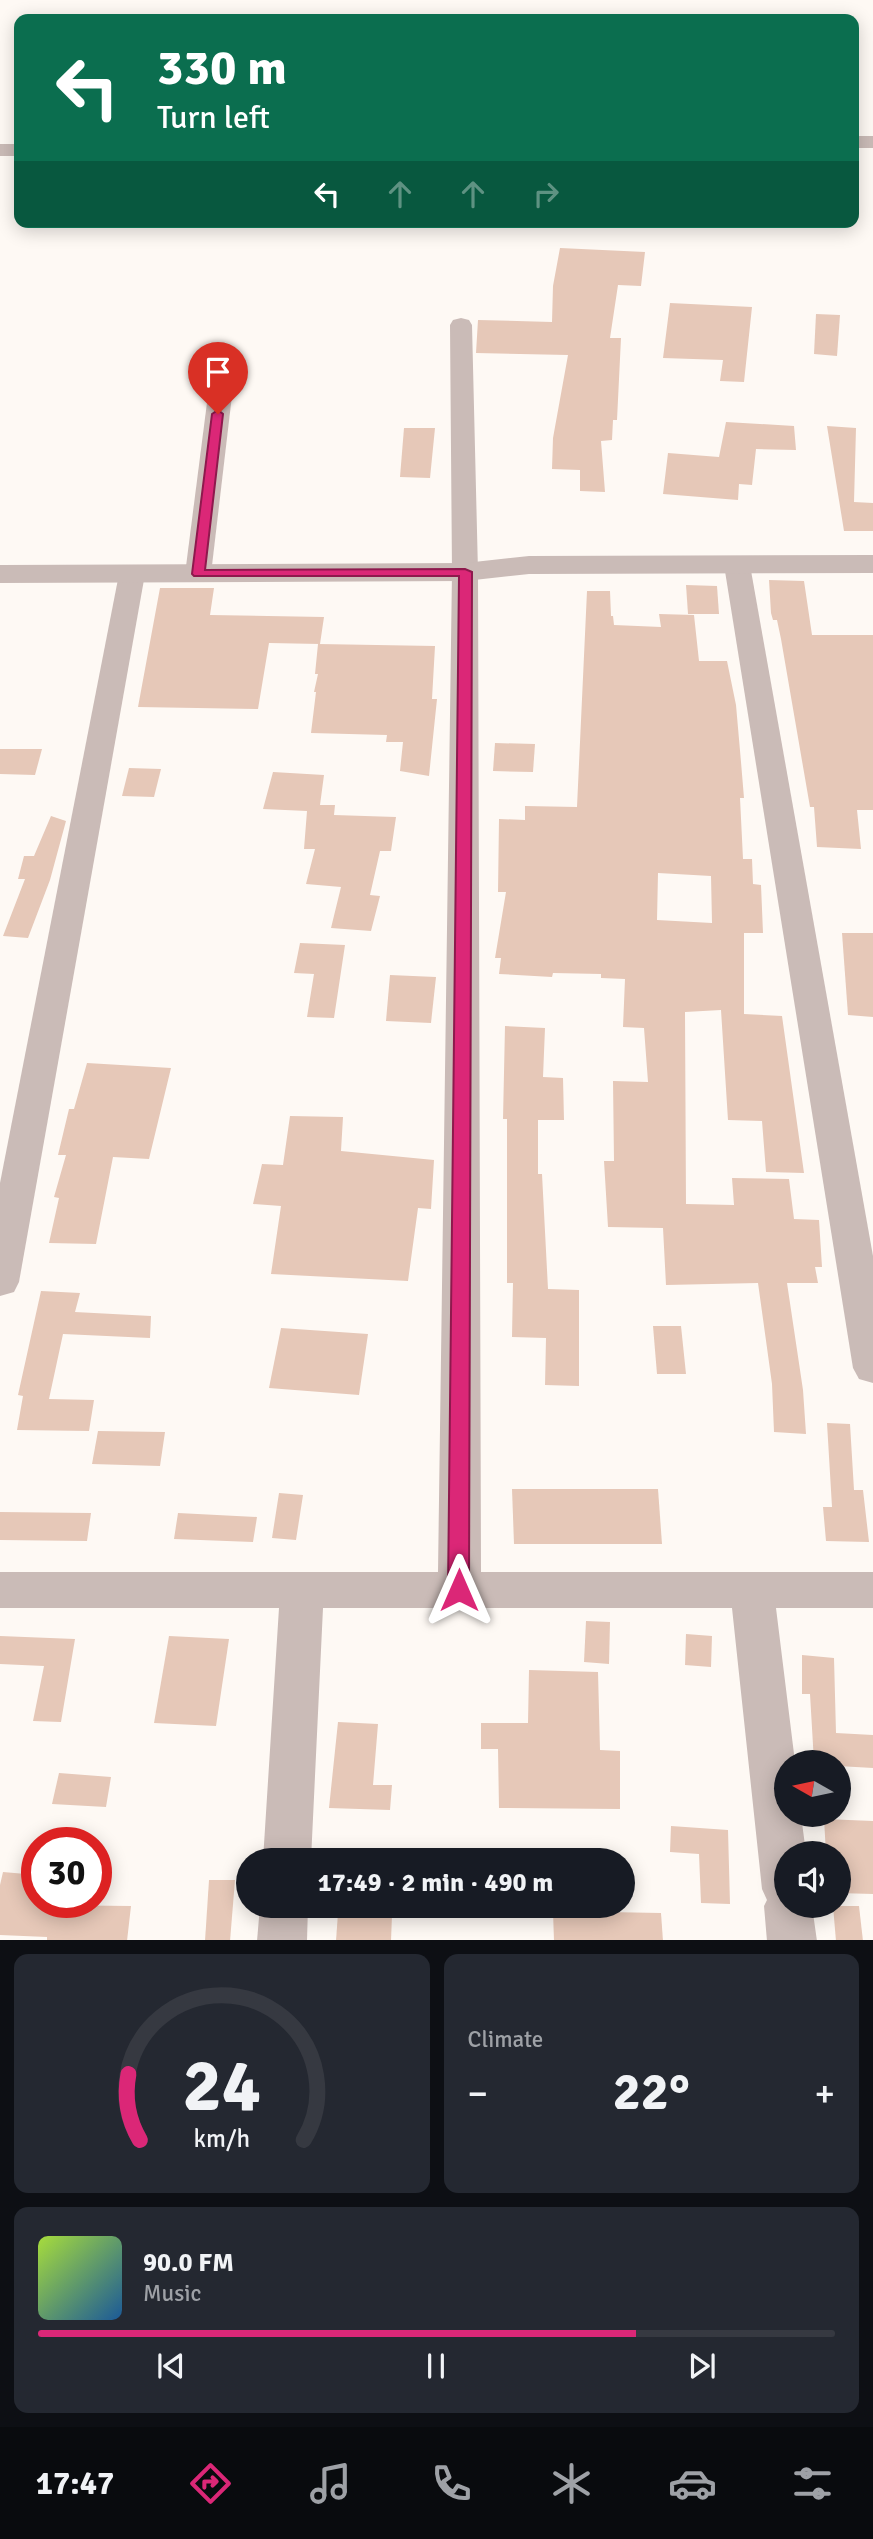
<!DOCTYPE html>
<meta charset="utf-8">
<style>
body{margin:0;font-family:Signika,sans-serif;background:#242831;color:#f1f3f6;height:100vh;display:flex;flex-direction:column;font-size:26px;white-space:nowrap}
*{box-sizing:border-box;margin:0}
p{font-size:23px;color:#9ea1a6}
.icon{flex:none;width:38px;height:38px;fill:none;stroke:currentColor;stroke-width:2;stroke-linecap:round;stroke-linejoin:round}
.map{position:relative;height:1940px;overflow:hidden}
.details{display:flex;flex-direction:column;gap:14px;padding:14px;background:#0d0f14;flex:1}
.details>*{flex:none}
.top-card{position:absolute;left:14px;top:14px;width:845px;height:214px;border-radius:14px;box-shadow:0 4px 18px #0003;background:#0b6e4f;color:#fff;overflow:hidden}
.needle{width:46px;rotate:279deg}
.fabs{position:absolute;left:774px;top:1750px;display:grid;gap:14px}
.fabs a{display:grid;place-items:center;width:77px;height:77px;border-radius:50%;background:#171b24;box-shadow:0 4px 18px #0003;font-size:35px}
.speed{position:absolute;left:21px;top:1827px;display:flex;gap:14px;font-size:35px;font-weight:700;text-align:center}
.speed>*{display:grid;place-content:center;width:91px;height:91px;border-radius:50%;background:#171b24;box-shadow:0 4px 18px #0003;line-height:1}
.speed .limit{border:10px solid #d22;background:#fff;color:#111}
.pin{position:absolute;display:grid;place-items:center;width:60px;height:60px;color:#fff;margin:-72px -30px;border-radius:50% 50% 50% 0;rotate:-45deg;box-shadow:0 0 7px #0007}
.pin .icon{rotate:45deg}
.me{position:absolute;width:77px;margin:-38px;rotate:0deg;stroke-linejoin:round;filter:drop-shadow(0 0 5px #0008)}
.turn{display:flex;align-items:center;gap:24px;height:147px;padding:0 28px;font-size:32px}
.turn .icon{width:91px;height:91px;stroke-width:2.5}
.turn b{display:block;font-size:49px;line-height:60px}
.lanes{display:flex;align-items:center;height:66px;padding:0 28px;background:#0003;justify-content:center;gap:35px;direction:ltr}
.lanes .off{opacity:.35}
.big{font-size:52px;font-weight:700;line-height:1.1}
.details .widget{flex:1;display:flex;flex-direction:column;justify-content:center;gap:10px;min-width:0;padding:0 24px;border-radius:14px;background:#242831}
.details .dial{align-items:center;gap:0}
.dial svg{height:182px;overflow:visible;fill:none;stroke:#363941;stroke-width:7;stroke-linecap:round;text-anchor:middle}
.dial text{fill:#f1f3f6;stroke:none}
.song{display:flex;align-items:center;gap:21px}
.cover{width:84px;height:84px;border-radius:10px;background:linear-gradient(135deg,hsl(80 70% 55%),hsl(210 70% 35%))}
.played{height:7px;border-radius:4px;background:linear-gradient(90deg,#db2777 75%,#363941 75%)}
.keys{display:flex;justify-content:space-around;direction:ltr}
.heat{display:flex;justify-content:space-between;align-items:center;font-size:38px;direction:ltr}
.details .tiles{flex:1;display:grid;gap:14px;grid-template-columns:1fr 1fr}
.widget:last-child{grid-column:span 2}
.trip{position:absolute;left:236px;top:1848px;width:399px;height:70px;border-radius:35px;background:#171b24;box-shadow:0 4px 18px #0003;font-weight:700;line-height:70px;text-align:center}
.dock{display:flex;height:112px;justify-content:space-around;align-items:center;background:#090b0e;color:#9ea1a6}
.dock .icon{width:49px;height:49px}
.dock .selected{color:#db2777}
.dock b{font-size:32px;color:#f1f3f6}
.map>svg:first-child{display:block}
.building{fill:#e6c8b8;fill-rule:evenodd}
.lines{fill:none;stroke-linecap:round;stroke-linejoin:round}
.minor{fill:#cabbb7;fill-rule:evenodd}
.tertiary{fill:#cabbb7;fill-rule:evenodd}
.route{fill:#db2777;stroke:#8e194d;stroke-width:2}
</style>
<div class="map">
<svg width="873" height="1941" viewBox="0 0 873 1941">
<rect width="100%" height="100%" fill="#fef9f4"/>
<!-- building -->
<g class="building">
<path d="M 560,248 L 645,252 L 641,286 L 618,285 L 610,338 L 621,338 L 617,420 L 613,420 L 612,440 L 601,441 L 605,492 L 580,491 L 580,470 L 552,469 L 553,438 L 568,355 L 476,353 L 478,320 L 552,322 L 553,286 Z"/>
<path d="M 670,303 L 752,307 L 744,382 L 720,381 L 723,360 L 663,358 Z"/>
<path d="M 816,314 L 840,315 L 837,356 L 814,354 Z"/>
<path d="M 726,422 L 794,426 L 796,450 L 756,449 L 752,485 L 739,484 L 738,500 L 663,494 L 668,453 L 719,457 Z"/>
<path d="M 827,426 L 856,428 L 854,502 L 873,503 L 873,531 L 844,531 Z"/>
<path d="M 404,428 L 435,428 L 430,478 L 400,477 Z"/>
<path d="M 769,580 L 804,581 L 812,635 L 873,635 L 873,810 L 857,810 L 861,849 L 817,847 L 814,807 L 810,807 L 781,639 L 777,620 L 773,620 L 771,613 Z"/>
<path d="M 686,585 L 717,586 L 719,614 L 688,614 Z"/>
<path d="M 160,588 L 214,588 L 210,615 L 324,617 L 320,644 L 269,643 L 258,709 L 138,707 Z"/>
<path d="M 587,591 L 610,591 L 611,616 L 613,616 L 614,625 L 661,627 L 659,614 L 694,615 L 699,661 L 727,661 L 736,705 L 741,762 L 744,798 L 740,798 L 743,859 L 752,859 L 753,884 L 761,885 L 763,933 L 744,933 L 744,1014 L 782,1016 L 804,1173 L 766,1172 L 762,1121 L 728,1120 L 721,1010 L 685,1012 L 686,1204 L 734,1205 L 732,1178 L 789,1179 L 794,1219 L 819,1220 L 822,1267 L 815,1267 L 818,1283 L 787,1283 L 803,1390 L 806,1434 L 774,1432 L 772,1384 L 758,1283 L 666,1285 L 663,1228 L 608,1227 L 604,1161 L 614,1161 L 613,1081 L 648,1082 L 644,1028 L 623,1027 L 625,979 L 601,978 L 601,974 L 553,973 L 552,977 L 499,974 L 501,958 L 495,958 L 506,892 L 498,892 L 499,819 L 525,820 L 525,806 L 577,807 ZM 658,873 L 711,876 L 712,923 L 657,920 Z"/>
<path d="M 318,644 L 435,646 L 432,699 L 437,699 L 429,776 L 400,771 L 403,742 L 386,742 L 387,735 L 311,733 L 316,692 L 314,692 L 318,674 L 315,674 Z"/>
<path d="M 495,743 L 535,744 L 533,772 L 493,771 Z"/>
<path d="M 0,749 L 42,749 L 35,775 L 0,774 Z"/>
<path d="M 129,768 L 161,769 L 154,797 L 122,796 Z"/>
<path d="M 273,772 L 324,775 L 320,805 L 335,805 L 334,815 L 396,817 L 391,851 L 380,851 L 370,895 L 380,896 L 371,931 L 331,928 L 341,887 L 306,884 L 315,849 L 304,849 L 307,811 L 263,809 Z"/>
<path d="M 51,816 L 66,821 L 50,880 L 28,938 L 3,936 L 25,879 L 18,879 L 24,856 L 34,856 Z"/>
<path d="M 842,933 L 873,933 L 873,1017 L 848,1015 Z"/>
<path d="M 300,943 L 345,945 L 334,1018 L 307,1017 L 314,974 L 294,973 Z"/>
<path d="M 390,975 L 436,977 L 431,1023 L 386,1021 Z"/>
<path d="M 505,1026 L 545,1028 L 543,1077 L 563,1078 L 564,1120 L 538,1120 L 538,1174 L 542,1174 L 548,1289 L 579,1290 L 579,1386 L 545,1385 L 546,1338 L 512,1337 L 513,1283 L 507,1283 L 507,1119 L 503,1119 Z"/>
<path d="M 87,1063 L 171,1068 L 149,1159 L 113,1157 L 96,1244 L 49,1243 L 59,1198 L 54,1197 L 66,1155 L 58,1155 L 69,1109 L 74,1109 Z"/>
<path d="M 290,1116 L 343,1117 L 341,1151 L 434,1160 L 431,1209 L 418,1208 L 408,1281 L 271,1274 L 281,1206 L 253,1204 L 262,1164 L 283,1165 Z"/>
<path d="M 41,1291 L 80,1293 L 75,1312 L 151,1316 L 150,1338 L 63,1334 L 49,1399 L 94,1400 L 89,1431 L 17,1430 L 23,1396 L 18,1395 Z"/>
<path d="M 653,1326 L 681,1326 L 686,1374 L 657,1374 Z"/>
<path d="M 281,1328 L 368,1334 L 359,1395 L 269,1388 Z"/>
<path d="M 827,1423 L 850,1424 L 854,1490 L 863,1490 L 869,1542 L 826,1541 L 823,1507 L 832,1507 Z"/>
<path d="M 98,1431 L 165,1432 L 160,1466 L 92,1464 Z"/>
<path d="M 512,1489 L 658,1489 L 662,1544 L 514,1544 Z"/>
<path d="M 279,1493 L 303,1495 L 296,1540 L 272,1538 Z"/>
<path d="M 0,1512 L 91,1513 L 87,1541 L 0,1540 Z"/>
<path d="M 178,1513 L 257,1517 L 253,1542 L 174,1539 Z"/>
<path d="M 586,1621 L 610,1622 L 609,1664 L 584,1662 Z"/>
<path d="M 686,1634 L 712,1636 L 711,1667 L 685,1665 Z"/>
<path d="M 0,1636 L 75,1639 L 61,1722 L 33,1721 L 44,1666 L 0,1664 Z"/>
<path d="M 169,1636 L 229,1639 L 216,1726 L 154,1723 Z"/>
<path d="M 802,1655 L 834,1658 L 836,1733 L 873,1735 L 873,1768 L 838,1766 L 838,1762 L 814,1762 L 810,1694 L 802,1694 Z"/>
<path d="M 529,1670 L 598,1672 L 600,1750 L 620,1751 L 620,1809 L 499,1808 L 498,1749 L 481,1749 L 481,1723 L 528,1723 Z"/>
<path d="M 338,1722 L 378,1724 L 373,1785 L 392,1785 L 390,1810 L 329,1808 Z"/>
<path d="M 59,1773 L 111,1777 L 106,1807 L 52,1804 Z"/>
<path d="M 824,1819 L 873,1821 L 873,1894 L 838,1893 L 838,1853 L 826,1853 Z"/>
<path d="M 671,1826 L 728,1830 L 730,1904 L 701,1903 L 699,1854 L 670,1852 Z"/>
<path d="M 3,1872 L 37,1875 L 37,1903 L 41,1905 L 131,1906 L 127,1941 L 47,1941 L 47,1937 L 0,1935 L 0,1885 Z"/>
<path d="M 209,1880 L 235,1880 L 230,1941 L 205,1941 Z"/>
<path d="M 833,1906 L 859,1906 L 863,1941 L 836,1941 Z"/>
<path d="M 553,1911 L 661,1913 L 663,1941 L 554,1941 Z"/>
<path d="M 338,1913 L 392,1915 L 391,1941 L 336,1941 Z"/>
</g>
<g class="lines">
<!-- minor -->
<g class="minor">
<rect x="854" y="136" width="19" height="12"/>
<rect x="0" y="144" width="19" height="12"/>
<path d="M 461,318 L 469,320 L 472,325 L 478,572 L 481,1572 L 873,1572 L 873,1608 L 776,1608 L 795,1762 L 786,1762 L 786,1815 L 801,1815 L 806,1853 L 786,1853 L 786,1906 L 812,1906 L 817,1941 L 767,1941 L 764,1906 L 767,1900 L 762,1889 L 732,1608 L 323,1608 L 311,1860 L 263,1860 L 279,1608 L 0,1608 L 0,1572 L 438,1572 L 452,572 L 450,325 L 453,320 Z"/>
<path d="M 221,380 L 229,382 L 233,387 L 211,574 L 207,580 L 198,582 L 189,580 L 185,574 L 209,387 L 213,382 Z"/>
<path d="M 737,557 L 746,559 L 750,565 L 873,1256 L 873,1383 L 859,1379 L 853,1368 L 724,565 L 728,559 Z"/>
<path d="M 132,566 L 141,568 L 145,574 L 19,1282 L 14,1292 L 0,1296 L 0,1183 L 119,574 L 123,568 Z"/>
<path d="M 260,1906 L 308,1906 L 307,1941 L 257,1941 Z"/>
</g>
<!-- tertiary -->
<path class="tertiary" d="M 873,555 L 873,573 L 529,574 L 465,581 L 0,583 L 0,565 L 465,563 L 529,556 Z"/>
</g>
<!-- route -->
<path class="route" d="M 218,410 L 223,414 L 205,570 L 465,569 L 472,572 L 469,1590 L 466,1596 L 459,1599 L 451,1596 L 448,1590 L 459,576 L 194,576 L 192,574 L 212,414 Z"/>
</svg>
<div class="fabs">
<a><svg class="needle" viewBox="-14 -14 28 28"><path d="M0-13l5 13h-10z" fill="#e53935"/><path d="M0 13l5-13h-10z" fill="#9ea1a6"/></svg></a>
<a><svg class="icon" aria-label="sound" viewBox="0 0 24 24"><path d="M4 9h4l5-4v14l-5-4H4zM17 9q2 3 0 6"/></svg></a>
</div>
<div class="speed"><div class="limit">30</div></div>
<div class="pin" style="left:218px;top:414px;background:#d93025"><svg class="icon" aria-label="arrive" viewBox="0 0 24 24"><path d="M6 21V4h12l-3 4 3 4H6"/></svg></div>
<svg class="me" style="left:459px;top:1590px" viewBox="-20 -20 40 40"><path d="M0-17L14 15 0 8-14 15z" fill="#db2777" stroke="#fff" stroke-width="4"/></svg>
<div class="trip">17:49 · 2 min · 490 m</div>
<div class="top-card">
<div class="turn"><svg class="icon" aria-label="left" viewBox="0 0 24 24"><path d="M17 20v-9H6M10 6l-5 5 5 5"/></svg><div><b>330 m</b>Turn left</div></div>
<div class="lanes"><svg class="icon" aria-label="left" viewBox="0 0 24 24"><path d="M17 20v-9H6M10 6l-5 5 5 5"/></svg><svg class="icon off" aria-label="ahead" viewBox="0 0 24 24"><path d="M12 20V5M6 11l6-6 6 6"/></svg><svg class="icon off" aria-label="ahead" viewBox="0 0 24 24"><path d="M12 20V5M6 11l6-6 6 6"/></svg><svg class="icon off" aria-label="right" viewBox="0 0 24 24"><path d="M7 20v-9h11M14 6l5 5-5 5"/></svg></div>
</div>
</div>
<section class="details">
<div class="tiles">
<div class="widget dial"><svg viewBox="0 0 100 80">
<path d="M14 69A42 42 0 1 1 86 69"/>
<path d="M14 69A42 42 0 0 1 9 40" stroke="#db2777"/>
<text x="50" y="56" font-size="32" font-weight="700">24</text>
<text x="50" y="72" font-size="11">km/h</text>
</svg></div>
<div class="widget"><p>Climate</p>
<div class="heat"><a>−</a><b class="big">22°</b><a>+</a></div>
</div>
<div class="widget">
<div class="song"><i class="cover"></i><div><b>90.0 FM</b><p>Music</p></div></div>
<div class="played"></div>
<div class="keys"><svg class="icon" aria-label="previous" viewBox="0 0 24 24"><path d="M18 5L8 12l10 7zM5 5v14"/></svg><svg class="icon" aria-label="pause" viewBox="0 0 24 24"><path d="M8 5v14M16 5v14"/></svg><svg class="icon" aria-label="next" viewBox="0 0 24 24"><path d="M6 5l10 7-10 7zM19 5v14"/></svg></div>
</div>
</div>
</section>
<nav class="dock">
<b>17:47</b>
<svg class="icon selected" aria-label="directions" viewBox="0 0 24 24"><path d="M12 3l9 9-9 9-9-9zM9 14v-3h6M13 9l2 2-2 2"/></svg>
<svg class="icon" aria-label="music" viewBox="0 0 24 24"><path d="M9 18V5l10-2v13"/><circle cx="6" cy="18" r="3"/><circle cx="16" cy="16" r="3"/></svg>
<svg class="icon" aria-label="phone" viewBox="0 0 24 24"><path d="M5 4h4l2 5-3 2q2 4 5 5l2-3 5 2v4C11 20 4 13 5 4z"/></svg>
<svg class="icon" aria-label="climate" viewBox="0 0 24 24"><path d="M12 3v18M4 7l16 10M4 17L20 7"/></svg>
<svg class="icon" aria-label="car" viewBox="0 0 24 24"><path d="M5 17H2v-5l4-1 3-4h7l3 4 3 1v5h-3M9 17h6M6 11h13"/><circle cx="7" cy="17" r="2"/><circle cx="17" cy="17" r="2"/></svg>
<svg class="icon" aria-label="filters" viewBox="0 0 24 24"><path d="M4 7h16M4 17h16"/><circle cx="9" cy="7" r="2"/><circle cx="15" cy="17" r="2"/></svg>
</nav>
